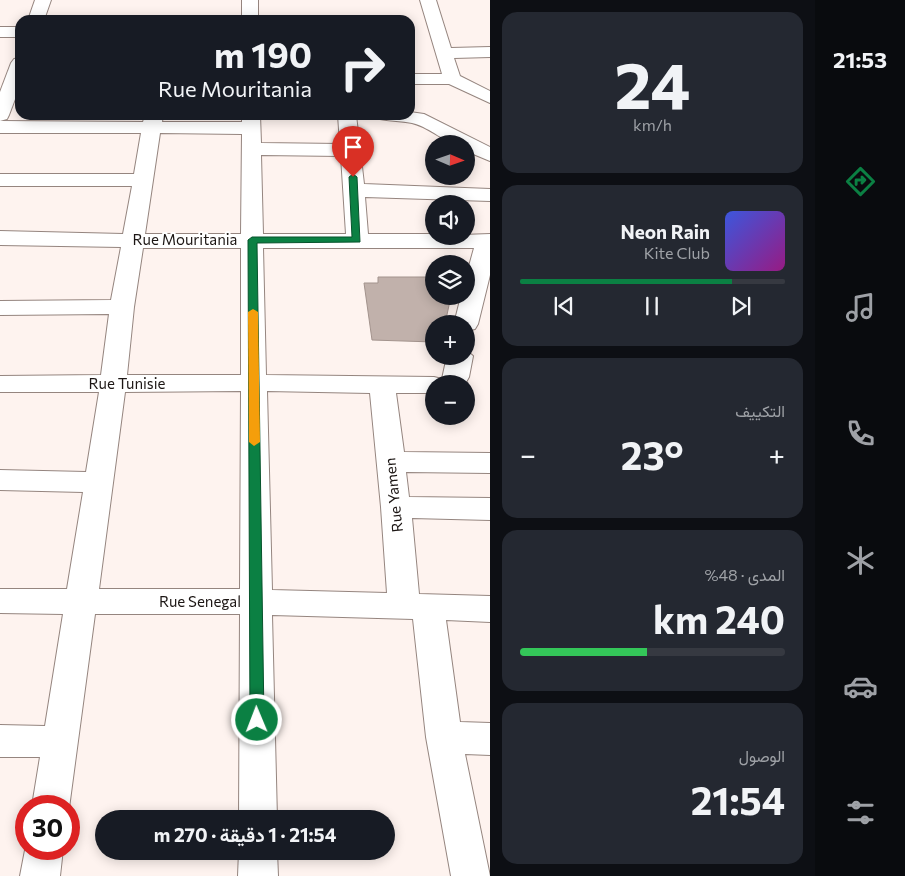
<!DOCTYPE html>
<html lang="ar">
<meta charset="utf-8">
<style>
body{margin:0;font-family:Commissioner,Vazirmatn,sans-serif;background:#242831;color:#f1f3f6;direction:rtl;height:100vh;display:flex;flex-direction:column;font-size:19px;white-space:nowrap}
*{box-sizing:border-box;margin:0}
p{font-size:16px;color:#9ea1a6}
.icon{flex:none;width:28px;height:28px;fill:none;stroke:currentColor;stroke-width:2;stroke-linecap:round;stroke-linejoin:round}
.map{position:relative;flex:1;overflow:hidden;direction:ltr}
.drawer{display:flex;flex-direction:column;gap:12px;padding:12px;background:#0d0f14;width:325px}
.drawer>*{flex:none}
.guide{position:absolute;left:15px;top:15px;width:400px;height:105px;border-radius:15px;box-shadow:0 2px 12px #0003;direction:rtl;background:#171b24;color:#f1f3f6;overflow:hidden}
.needle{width:32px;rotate:92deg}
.fabs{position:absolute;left:425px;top:135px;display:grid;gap:10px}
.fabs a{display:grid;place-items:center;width:50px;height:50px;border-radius:50%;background:#171b24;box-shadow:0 2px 12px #0003;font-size:25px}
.speed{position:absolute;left:15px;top:795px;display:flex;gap:10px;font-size:25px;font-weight:700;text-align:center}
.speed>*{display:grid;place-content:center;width:65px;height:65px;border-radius:50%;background:#171b24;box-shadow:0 2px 12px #0003;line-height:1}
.speed .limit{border:8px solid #d22;background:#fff;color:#111}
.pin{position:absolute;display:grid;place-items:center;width:42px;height:42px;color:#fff;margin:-51px -21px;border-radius:50% 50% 50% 0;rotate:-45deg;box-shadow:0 0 5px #0007}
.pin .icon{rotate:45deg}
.me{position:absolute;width:55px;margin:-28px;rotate:359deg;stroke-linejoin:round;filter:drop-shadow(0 0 4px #0008)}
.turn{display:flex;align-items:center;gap:18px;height:105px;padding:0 20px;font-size:22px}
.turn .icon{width:65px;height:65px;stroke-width:2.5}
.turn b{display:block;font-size:35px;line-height:42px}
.big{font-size:38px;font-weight:700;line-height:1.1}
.drawer .widget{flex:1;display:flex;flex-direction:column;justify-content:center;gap:8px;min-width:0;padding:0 18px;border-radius:15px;background:#242831}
.drawer .dial{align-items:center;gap:0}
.dial b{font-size:65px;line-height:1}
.song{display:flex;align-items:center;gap:15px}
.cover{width:60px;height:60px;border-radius:8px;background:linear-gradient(135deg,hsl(230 70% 55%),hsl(310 70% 35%))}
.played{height:5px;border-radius:2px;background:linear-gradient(90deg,#0b8043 80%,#363941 80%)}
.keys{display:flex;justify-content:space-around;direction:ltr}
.heat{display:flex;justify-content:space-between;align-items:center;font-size:28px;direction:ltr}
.charge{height:8px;border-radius:4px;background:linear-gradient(90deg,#34c759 48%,#363941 0)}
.trip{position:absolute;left:95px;top:810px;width:300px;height:50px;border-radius:25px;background:#171b24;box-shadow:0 2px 12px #0003;font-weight:700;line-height:50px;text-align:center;direction:rtl}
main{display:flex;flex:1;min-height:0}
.dock{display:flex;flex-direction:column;width:90px;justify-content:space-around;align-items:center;background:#090b0e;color:#9ea1a6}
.dock .icon{width:35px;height:35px}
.dock .current{color:#0b8043}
.dock b{font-size:22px;color:#f1f3f6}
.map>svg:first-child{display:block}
.building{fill:#c1b1ab;stroke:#a3938d}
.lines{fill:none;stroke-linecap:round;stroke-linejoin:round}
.minor-casing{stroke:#95857f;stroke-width:2}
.minor{fill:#fff;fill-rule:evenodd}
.route{fill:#0b8043;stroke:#07532c}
.slow{fill:#f59e0b}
.labels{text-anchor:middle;stroke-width:4;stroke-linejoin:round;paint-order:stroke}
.street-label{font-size:15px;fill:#1c1614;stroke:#fff}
</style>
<main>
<nav class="dock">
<b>21:53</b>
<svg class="icon current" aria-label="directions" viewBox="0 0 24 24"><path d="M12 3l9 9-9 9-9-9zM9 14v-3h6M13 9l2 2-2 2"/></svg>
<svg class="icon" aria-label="music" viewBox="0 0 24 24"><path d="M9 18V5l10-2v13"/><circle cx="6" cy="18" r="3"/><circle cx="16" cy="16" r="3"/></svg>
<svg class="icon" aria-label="phone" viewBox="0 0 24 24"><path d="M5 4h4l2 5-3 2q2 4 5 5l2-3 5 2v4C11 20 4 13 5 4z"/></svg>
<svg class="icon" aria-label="climate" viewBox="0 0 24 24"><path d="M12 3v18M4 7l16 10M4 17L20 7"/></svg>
<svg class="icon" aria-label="car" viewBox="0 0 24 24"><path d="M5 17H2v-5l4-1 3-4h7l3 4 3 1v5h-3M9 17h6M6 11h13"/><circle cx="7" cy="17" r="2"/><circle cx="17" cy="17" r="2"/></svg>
<svg class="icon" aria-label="filters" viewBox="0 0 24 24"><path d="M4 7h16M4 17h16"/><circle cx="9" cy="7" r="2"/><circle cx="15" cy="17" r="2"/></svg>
</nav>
<section class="drawer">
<div class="widget dial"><b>24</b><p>km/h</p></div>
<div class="widget">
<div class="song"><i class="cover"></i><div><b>Neon Rain</b><p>Kite Club</p></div></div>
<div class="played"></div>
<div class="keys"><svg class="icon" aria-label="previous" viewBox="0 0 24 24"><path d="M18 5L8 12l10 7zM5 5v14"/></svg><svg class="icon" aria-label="pause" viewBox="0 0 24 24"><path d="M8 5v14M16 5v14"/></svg><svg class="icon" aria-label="next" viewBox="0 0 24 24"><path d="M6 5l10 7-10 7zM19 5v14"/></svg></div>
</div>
<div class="widget"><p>التكييف</p>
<div class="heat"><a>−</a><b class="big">23°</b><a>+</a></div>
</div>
<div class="widget"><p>المدى · 48%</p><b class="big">240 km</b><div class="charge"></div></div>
<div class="widget"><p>الوصول</p><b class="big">21:54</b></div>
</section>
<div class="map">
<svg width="490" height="876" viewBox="0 0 490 876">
<rect width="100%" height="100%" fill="#fef3ef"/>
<!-- building -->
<path class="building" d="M 378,277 L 434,277 L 434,296 L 451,296 L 445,324 L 434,324 L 434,342 L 372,340 L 364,283 L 378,283 Z"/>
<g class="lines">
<defs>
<g id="minor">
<path d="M 35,0 L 51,0 L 44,20 L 28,20 Z"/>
<rect x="242" y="0" width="16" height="20"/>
<path d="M 420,0 L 436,0 L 451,48 L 490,47 L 490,57 L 454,58 L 460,76 L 490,91 L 490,103 L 449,84 L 410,84 L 410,74 L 442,74 Z"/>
<rect x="0" y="27" width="20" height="10"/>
<path d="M 20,58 L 20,86 L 9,115 L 7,119 L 0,121 L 0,92 L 11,63 L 14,59 Z"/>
<path d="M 410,112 L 424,114 L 490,147 L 490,161 L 466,151 L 466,144 C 442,144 433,128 412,123 C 402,121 391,121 380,119 L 378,115 L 410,115 Z"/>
<path d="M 145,115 L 163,115 L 162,122 L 242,122 L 242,115 L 260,115 L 261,143 L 340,144 L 338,115 L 356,115 L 364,184 L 490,189 L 490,201 L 365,197 L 368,234 L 434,234 L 434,236 L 490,234 L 490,275 L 478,324 L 475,329 L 466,331 L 466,324 L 454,324 L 461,296 L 466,296 L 466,277 L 474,248 L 263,248 L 266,375 L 434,377 L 442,379 L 447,356 L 466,356 L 466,350 L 473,356 L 469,377 L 465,384 L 434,384 L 434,393 L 396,393 L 404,452 L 490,453 L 490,473 L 406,472 L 409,497 L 490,498 L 490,520 L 412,518 L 419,594 L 490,596 L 490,622 L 446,620 L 460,722 L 490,723 L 490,755 L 465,754 L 490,876 L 451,876 L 426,737 L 413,619 L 272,615 L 277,819 L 239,819 L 240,614 L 95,614 L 69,808 L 69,806 L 32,806 L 40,757 L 0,757 L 0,725 L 45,726 L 63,614 L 0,613 L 0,589 L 67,589 L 83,492 L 0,490 L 0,470 L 86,472 L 99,392 L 0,392 L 0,376 L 101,375 L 109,314 L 0,315 L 0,301 L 111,300 L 121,247 L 0,245 L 0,231 L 123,234 L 132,186 L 0,186 L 0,174 L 134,174 L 141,133 L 0,133 L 0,121 L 143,122 ZM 160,133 L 242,134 L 241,234 L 145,234 ZM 261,155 L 341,156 L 346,234 L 263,234 ZM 143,248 L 241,248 L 241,375 L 127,375 L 134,307 ZM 241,391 L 240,589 L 99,589 L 125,392 ZM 267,391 L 370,393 L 381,507 L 387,593 L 272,590 Z"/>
<path d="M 26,845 L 26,849 L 63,849 L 60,876 L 20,876 Z"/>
<path d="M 239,851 L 277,851 L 278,876 L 238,876 Z"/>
</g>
</defs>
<!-- minor casing -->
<use href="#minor" class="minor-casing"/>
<!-- minor -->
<use href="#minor" class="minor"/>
</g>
<!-- route -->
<path class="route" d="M 353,174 L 357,177 L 360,242 L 257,243 L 264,720 L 262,725 L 257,727 L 252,725 L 250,720 L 248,240 L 252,237 L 352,237 L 349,177 Z"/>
<!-- slow -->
<path class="slow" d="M 253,309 L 258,312 L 260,442 L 254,446 L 249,442 L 248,312 Z"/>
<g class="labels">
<!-- street labels -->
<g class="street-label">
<text x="185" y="245">Rue Mouritania</text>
<text x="127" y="389">Rue Tunisie</text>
<text transform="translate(394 495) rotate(-96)" y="5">Rue Yamen</text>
<text x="200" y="607">Rue Senegal</text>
</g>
</g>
</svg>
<div class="fabs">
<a><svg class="needle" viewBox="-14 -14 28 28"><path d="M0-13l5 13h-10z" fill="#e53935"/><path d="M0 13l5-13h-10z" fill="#9ea1a6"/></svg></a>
<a><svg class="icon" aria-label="sound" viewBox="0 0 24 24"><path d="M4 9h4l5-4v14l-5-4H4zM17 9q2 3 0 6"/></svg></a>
<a><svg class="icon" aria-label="layers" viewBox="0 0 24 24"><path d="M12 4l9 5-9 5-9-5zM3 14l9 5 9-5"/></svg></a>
<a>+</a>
<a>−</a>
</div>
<div class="speed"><div class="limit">30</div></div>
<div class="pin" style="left:353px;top:177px;background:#d93025"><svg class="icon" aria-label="arrive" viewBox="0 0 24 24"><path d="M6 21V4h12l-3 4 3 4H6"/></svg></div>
<svg class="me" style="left:257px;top:720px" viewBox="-20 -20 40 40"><circle r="17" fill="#0b8043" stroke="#fff" stroke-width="3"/><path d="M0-11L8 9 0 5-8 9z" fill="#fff"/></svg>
<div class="trip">21:54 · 1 دقيقة · 270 m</div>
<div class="guide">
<div class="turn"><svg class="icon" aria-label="right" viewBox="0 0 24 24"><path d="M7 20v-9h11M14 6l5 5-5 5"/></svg><div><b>190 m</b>Rue Mouritania</div></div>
</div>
</div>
</main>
